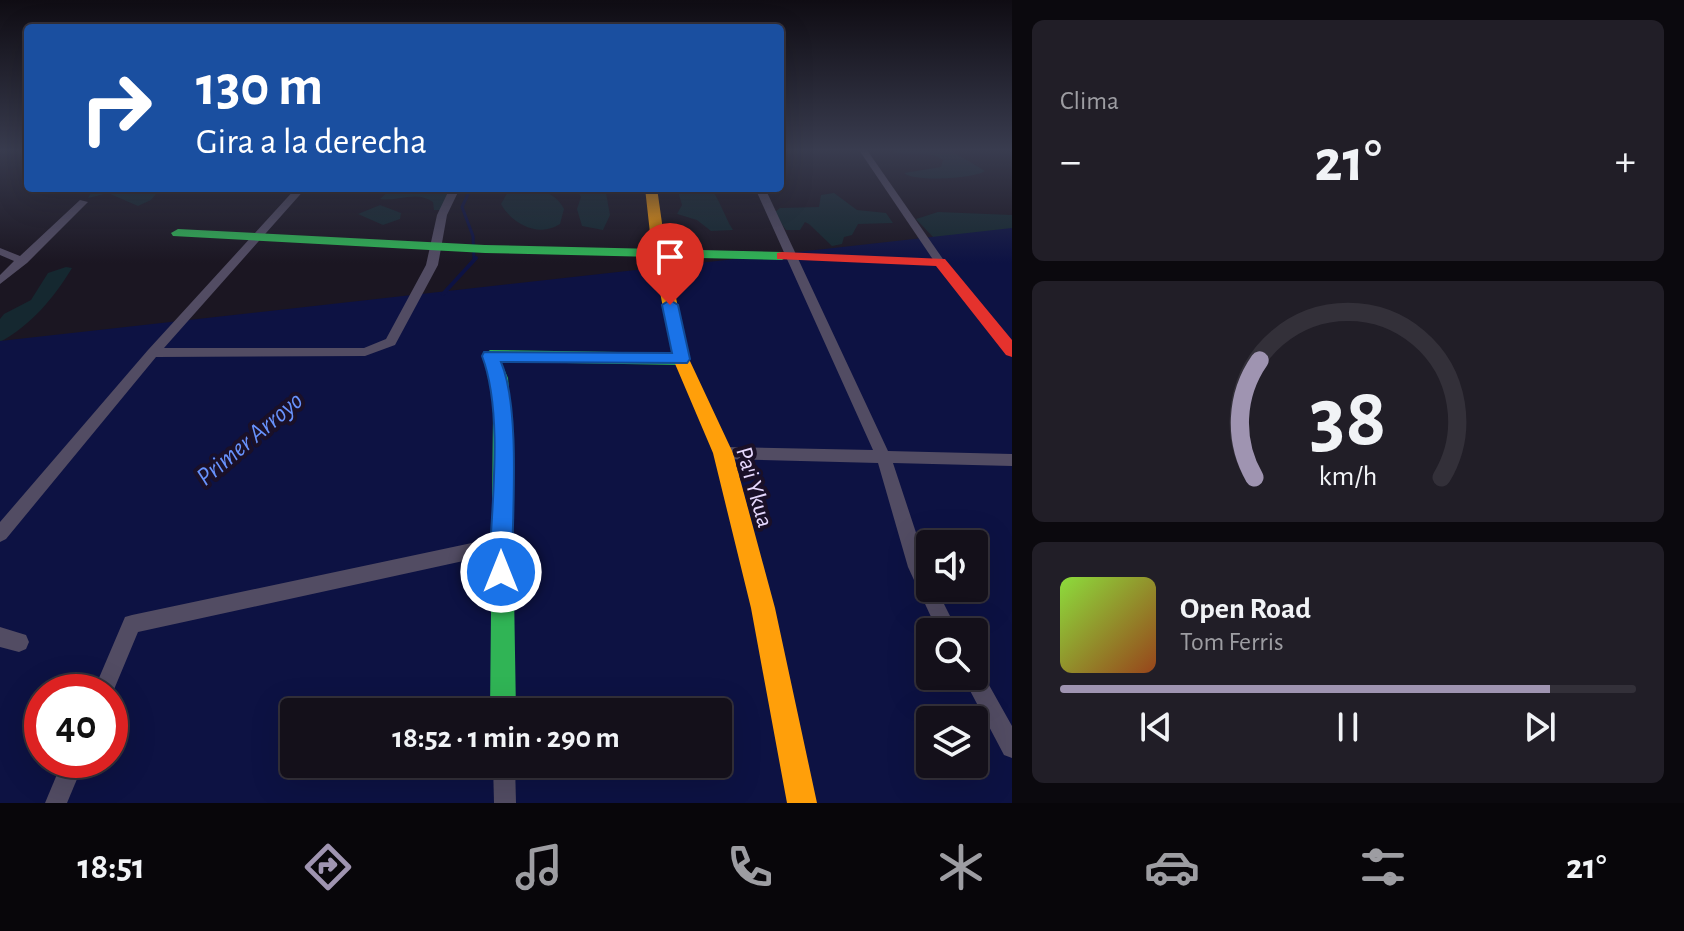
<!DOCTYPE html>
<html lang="es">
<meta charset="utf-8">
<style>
body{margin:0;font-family:"Alegreya Sans",sans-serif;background:#211e27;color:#f1f3f6;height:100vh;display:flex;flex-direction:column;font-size:30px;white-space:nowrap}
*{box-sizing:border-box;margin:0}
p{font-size:26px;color:#9d9da2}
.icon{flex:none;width:44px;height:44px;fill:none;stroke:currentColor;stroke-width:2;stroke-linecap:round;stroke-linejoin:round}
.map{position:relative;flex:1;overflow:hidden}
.drawer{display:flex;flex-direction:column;gap:20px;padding:20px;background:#0b090e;width:672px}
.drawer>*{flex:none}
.guide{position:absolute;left:24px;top:24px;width:760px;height:168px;border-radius:8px;box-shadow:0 8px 32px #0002,0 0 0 2px #333039;background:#1a4fa0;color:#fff;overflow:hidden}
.fabs{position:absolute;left:916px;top:530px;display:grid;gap:16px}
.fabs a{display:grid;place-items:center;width:72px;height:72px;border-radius:8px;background:#14101a;box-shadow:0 8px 32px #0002,0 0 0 2px #333039;font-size:40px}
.speed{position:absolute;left:24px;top:674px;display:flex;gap:16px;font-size:40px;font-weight:700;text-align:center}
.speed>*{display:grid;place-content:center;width:104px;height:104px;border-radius:50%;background:#14101a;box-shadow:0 8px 32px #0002,0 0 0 2px #333039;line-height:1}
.speed .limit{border:12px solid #d22;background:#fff;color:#111}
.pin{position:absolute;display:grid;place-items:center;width:68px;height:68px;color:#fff;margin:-82px -34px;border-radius:50% 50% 50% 0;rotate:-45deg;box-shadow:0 0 8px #0007}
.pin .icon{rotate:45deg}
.me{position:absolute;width:88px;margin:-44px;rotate:0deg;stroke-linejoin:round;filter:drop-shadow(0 0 6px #0008)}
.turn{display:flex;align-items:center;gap:28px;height:168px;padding:0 40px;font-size:36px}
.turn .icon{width:104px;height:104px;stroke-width:2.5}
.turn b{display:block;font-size:56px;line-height:68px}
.big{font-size:60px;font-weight:700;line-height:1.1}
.drawer .tile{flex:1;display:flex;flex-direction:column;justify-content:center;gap:12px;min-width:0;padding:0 28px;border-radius:12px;background:#211e27}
.drawer .dial{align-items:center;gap:0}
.dial svg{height:208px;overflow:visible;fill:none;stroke:#333039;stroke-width:7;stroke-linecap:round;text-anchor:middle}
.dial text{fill:#f1f3f6;stroke:none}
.song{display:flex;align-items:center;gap:24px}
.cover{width:96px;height:96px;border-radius:12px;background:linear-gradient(135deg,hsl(90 70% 55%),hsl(20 70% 35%))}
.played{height:8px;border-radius:4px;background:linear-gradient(90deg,#9f94b1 85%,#333039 85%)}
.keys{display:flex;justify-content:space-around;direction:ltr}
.heat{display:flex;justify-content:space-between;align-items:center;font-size:44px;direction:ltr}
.trip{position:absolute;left:280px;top:698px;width:452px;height:80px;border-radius:8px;background:#14101a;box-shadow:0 8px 32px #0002,0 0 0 2px #333039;font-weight:700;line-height:80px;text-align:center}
.dock{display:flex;height:128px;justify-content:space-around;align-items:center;background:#08060a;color:#9d9da2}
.dock .icon{width:56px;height:56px}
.dock .active{color:#9f94b1}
.dock b{font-size:36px;color:#f1f3f6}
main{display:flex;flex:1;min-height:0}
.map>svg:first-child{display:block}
.green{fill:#152830}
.water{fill:#0d1243;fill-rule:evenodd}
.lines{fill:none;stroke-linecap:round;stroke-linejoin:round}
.stream-far1{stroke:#0d1243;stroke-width:3}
.stream{stroke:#0d1243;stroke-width:4}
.street{fill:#524c63;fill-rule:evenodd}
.fast{fill:#30b455;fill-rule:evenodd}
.slow{fill:#ff9f0a;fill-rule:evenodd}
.jam{fill:#e5322d;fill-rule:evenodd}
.route{fill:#1a73e8;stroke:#114b97;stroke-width:2}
.labels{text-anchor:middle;stroke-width:8;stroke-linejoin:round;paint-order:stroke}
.street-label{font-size:24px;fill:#e6d8fe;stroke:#1a1028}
.water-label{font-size:26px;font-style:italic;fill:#6892fc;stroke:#1a1028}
</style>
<main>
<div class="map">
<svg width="1012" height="803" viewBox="0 0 1012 803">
<rect width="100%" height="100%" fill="#1b1622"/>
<!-- green -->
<g class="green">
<path d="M 891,150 L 950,150 L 985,171 C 973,179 913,182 904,173 L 941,167 L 943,160 C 927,148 907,160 891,150 Z"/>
<path d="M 101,188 L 160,188 L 160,189 L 151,200 L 138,206 L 108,193 L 88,198 L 92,191 Z"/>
<path d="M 392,188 L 448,188 L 446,202 L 441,210 L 434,210 L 433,202 C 414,190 400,202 380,199 Z"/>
<path d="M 510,188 C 531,188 553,188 564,209 L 560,224 C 539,238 512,224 501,204 Z"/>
<path d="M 576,188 L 605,188 L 610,215 L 603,230 L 582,226 L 577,209 L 581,197 Z"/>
<path d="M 677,188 L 710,188 C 720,199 724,216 733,230 L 711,231 L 697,220 L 677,214 L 682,205 Z"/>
<path d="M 834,193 L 857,210 L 886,213 L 893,223 L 858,224 L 852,235 L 844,237 L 842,244 L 832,246 L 809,224 L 805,222 L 800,230 L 786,230 L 774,213 L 780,208 L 819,207 L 821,195 Z"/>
<path d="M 380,205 L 401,213 L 400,219 L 383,225 L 358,214 Z"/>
<path d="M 938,212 L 1012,215 L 1012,237 L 933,237 L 916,219 Z"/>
<path d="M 66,267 L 72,268 C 54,298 31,325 0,342 L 0,319 L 4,314 L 31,300 L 48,273 Z"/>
</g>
<!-- water -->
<path class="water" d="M 1012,228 L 1012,803 L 0,803 L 0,341 ZM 930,544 L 974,544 L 974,588 L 930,588 ZM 930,632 L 974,632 L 974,676 L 930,676 ZM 42,692 L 110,692 L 110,760 L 42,760 ZM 294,712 L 718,712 L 718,764 L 294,764 ZM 930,720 L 974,720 L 974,764 L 930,764 Z"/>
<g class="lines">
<!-- stream-far1 -->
<path class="stream-far1" d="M 471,188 L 462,207 L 473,236 L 474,260"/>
<!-- stream -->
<path class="stream" d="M 443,294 L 476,258"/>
<!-- street -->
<g class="street">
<path d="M 859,150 L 867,150 L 945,262 L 944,264 L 936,264 Z"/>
<path d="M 296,188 L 306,188 L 164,348 L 364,348 L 386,339 L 426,265 L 437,215 L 450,188 L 460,188 L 447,215 L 438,265 L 395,345 L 365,356 L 156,357 L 6,539 L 0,542 L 0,522 L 148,350 Z"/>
<path d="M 755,188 L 765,188 L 888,451 L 1012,454 L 1012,466 L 893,463 L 930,575 L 930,588 L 936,588 L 958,632 L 938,632 L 908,567 L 878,463 L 723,459 L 718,457 L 715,453 L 718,449 L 723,447 L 873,450 Z"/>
<path d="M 80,200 L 88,202 L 27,263 L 0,284 L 0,275 L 14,261 L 0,255 L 0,248 L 20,256 Z"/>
<path d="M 500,537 L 506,539 L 509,545 L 506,551 L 500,553 L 138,632 L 110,699 L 110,692 L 93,692 L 125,617 L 132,615 Z"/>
<path d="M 0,627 L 26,635 L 29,642 L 26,649 L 19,652 L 0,647 Z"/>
<path d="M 974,666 L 980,669 L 1012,726 L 1012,758 L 1004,755 L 966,683 L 963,676 L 974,676 Z"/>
<path d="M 63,760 L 85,760 L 67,803 L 45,803 Z"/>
<path d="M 493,764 L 515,764 L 516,803 L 494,803 Z"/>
</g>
<!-- fast -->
<g class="fast">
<path d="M 178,229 L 485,245 L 782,252 L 789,256 L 782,260 L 485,253 L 173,236 L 171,233 Z"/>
<path d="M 490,350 L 681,353 L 689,359 L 681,365 L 501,362 L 508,378 L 511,413 L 516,712 L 490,712 L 493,413 L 490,378 L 482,356 Z"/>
</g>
<!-- slow -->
<path class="slow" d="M 645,188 L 657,188 L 666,251 L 689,359 L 733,453 L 775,608 L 817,803 L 787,803 L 751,608 L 713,453 L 673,359 L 652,251 Z"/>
<!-- jam -->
<path class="jam" d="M 782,252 L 945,259 L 1012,340 L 1012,357 L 1006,355 L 936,266 L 777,259 L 777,253 Z"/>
</g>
<!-- sky -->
<linearGradient id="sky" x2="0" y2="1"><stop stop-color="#0f0c13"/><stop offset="0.57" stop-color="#393c4f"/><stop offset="1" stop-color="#393c4f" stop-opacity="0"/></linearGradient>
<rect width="1012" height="263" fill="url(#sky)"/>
<!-- route -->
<path class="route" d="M 670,300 L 678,305 L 690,359 L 687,363 L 501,362 C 521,409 512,518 512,572 L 509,580 L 501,583 L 492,580 L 489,572 C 491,510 504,413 482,356 L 484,352 L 672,353 L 662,305 Z"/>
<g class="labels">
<!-- street labels -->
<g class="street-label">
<text transform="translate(755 487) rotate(74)" y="8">Pa'i Ykua</text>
</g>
<!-- water labels -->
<g class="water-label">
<text transform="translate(249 438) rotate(-40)" y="9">Primer Arroyo</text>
</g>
</g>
</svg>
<div class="fabs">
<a><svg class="icon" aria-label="sound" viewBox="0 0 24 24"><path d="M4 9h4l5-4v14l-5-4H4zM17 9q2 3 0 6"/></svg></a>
<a><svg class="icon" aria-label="search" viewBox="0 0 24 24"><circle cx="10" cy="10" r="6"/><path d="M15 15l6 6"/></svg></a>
<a><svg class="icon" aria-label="layers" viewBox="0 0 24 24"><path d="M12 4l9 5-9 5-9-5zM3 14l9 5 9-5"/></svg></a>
</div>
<div class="speed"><div class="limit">40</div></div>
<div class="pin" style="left:670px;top:305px;background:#d93025"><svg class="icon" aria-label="arrive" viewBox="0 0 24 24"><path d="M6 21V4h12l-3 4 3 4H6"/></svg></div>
<svg class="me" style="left:501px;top:572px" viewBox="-20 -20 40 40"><circle r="17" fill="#1a73e8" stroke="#fff" stroke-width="3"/><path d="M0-11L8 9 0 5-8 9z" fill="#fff"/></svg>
<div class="trip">18:52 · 1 min · 290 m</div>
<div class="guide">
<div class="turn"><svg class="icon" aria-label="right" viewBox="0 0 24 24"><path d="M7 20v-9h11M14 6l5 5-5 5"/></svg><div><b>130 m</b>Gira a la derecha</div></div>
</div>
</div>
<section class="drawer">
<div class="tile"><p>Clima</p>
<div class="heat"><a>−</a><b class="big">21°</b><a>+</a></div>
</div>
<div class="tile dial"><svg viewBox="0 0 100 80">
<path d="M14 69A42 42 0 1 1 86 69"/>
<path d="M14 69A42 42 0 0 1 16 24" stroke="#9f94b1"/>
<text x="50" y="56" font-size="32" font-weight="700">38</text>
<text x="50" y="72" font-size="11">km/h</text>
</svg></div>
<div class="tile">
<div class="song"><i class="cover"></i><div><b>Open Road</b><p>Tom Ferris</p></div></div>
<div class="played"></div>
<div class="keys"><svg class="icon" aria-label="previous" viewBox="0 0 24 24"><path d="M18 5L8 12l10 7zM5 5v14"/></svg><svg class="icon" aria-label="pause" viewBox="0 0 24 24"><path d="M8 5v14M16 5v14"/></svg><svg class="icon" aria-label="next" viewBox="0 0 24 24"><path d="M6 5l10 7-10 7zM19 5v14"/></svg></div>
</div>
</section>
</main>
<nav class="dock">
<b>18:51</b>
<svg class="icon active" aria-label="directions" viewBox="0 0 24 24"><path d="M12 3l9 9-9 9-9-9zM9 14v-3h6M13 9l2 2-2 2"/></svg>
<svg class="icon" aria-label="music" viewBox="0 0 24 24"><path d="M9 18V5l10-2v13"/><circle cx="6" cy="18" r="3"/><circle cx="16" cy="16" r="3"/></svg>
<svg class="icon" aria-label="phone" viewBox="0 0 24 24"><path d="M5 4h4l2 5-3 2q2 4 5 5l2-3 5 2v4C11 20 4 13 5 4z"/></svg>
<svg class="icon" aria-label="climate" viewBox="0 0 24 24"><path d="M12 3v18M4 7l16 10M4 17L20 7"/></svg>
<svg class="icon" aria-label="car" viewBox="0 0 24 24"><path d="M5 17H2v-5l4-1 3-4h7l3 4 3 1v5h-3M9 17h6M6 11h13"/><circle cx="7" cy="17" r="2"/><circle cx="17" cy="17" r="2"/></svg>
<svg class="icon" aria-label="filters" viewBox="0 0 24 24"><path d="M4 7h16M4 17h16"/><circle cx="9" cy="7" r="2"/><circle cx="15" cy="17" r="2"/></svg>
<b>21°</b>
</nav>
